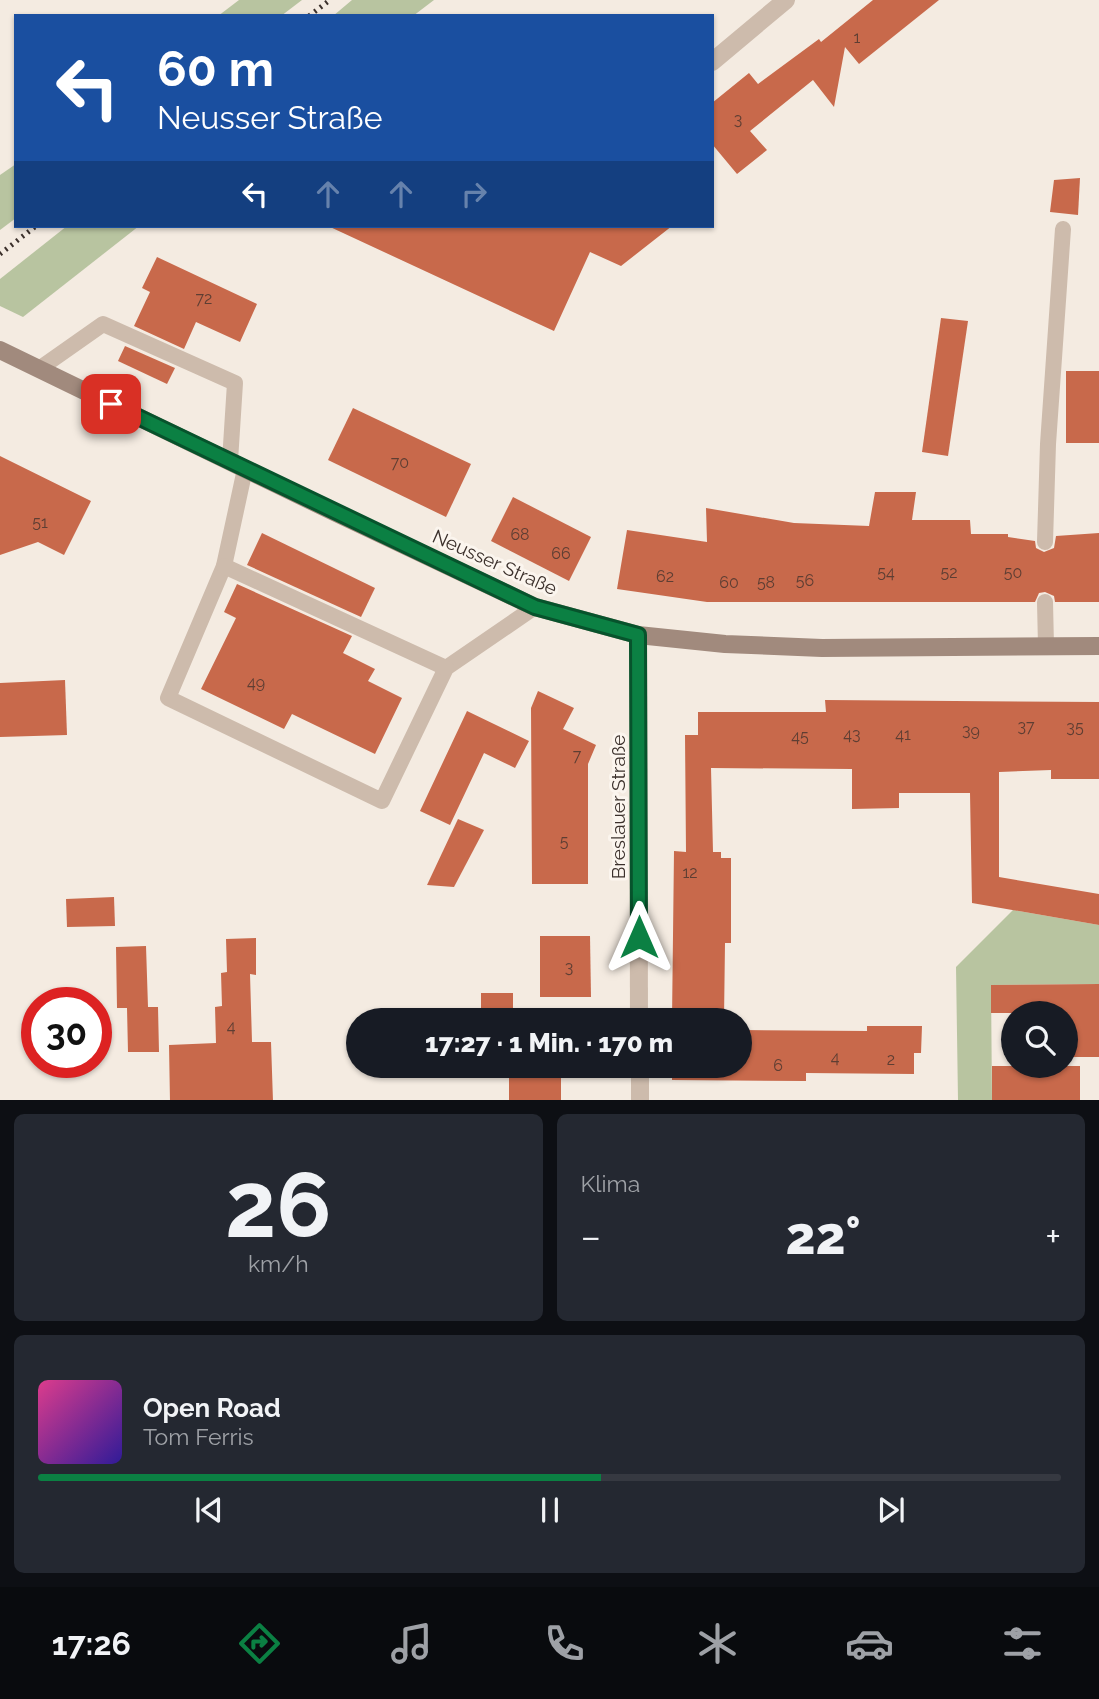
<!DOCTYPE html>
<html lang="de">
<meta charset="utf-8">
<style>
body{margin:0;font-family:Raleway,sans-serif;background:#242831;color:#f1f3f6;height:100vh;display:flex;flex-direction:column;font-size:26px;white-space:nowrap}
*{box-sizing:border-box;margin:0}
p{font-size:23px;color:#9ea1a6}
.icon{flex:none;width:38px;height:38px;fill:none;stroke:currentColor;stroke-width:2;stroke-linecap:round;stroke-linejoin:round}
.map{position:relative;height:1100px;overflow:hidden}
.side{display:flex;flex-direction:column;gap:14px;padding:14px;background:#0d0f14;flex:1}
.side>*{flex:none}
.banner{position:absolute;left:14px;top:14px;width:700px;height:214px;border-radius:0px;box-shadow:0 2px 5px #0004;background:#1a4fa0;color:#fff;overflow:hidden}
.buttons{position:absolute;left:1001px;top:1001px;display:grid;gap:14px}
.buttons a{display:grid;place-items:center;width:77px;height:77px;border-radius:50%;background:#171b24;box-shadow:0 2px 5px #0004;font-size:35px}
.speed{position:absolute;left:21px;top:987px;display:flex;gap:14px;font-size:35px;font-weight:700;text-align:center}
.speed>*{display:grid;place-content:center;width:91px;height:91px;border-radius:50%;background:#171b24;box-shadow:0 2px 5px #0004;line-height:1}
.speed .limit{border:10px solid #d22;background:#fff;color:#111}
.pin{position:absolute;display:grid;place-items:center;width:60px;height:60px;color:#fff;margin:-30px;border-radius:14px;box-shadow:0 4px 10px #0006}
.me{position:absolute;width:77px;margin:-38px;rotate:0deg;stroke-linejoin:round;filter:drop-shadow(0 0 5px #0008)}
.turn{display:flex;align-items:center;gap:24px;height:147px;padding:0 28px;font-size:32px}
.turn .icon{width:91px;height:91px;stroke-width:2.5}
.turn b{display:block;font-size:49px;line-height:60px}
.lanes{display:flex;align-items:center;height:66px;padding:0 28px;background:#0003;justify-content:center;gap:35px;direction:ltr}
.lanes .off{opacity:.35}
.big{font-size:52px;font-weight:800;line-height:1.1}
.side .card{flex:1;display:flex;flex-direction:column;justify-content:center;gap:10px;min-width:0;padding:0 24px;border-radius:10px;background:#242831}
.side .dial{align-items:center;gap:0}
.dial b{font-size:91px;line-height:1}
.song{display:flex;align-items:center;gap:21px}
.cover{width:84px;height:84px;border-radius:10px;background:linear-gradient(135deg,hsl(330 70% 55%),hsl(250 70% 35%))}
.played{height:7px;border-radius:4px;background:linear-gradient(90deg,#0b8043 55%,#363941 55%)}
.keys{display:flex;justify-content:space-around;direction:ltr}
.heat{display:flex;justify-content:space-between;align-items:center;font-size:38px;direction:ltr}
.side .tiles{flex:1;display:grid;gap:14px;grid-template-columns:1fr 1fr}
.card:last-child{grid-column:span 2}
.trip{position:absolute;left:346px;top:1008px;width:406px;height:70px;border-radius:35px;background:#171b24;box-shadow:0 2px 5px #0004;font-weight:800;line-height:70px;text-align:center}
.dock{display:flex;height:112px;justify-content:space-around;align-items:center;background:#090b0e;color:#9ea1a6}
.dock .icon{width:49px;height:49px}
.dock .selected{color:#0b8043}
.dock b{font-size:32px;color:#f1f3f6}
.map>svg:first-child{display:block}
.green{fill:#b8c4a0}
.building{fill:#c8694b}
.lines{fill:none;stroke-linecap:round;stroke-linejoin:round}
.service{stroke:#cdbbac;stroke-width:16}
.minor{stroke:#cdbbac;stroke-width:18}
.secondary{stroke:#a18a7d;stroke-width:18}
.rail{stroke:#3b302b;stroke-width:5;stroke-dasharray:2 5;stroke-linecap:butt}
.route-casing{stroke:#07532c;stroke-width:18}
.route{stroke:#0b8043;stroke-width:12}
.labels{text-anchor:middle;stroke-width:6;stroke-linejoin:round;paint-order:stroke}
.number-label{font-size:16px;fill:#5e3e33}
.street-label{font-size:19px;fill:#3b302b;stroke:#fbf5ee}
</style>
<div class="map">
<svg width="1099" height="1101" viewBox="0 0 1099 1101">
<rect width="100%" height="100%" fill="#f4ebe1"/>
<!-- green -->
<g class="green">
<path d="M 239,0 L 302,0 L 281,16 L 218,16 Z"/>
<path d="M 352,0 L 434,0 L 413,16 L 333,16 Z"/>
<path d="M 16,164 L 16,218 L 0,230 L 0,175 Z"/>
<path d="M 67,226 L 139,226 L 23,317 L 0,306 L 0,279 Z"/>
<path d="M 1013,910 L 1099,925 L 1099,984 L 991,985 L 992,1100 L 958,1100 L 956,967 Z"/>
</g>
<!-- building -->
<g class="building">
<path d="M 873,0 L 939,0 L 859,64 L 845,47 L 834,107 L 813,80 L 750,131 L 767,150 L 737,174 L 712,144 L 712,103 L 749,73 L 758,84 L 819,39 L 821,42 Z"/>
<path d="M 1080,178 L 1078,215 L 1050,212 L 1054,180 Z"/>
<path d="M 328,226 L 672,226 L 621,266 L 590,252 L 554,331 Z"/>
<path d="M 157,257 L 257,304 L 240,342 L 196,322 L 184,349 L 134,326 L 150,292 L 142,288 Z"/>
<path d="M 941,318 L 968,321 L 948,456 L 922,452 Z"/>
<path d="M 125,346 L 175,368 L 167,384 L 118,361 Z"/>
<rect x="1066" y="371" width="33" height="72"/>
<path d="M 353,408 L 471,464 L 446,517 L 328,460 Z"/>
<path d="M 0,456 L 91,501 L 64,555 L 38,542 L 0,555 Z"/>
<path d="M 875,492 L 916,492 L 912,520 L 970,520 L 971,534 L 1008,534 L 1008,537 L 1035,541 L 1036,548 L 1044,552 L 1054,548 L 1056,536 L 1099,533 L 1099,602 L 1055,602 L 1054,596 L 1045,592 L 1039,593 L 1035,602 L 707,602 L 617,589 L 627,530 L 707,542 L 706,508 L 794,523 L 869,526 Z"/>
<path d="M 513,497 L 591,537 L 569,581 L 491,541 Z"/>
<path d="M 262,533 L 375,588 L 361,617 L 247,565 Z"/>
<path d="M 237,584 L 352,636 L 343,653 L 375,669 L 368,681 L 402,698 L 375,754 L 292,714 L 284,729 L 201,689 L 236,618 L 224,612 Z"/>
<path d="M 65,680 L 67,735 L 0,737 L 0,683 Z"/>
<path d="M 538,691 L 574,708 L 563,729 L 596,745 L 588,764 L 588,884 L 532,884 L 531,708 Z"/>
<path d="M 825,700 L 1099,702 L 1099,779 L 1051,779 L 1051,770 L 999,772 L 999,877 L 1099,894 L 1099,925 L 972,903 L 970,793 L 899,793 L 899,808 L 852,809 L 852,769 L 711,768 L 713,852 L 721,852 L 721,858 L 731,858 L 731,943 L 725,943 L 724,1020 L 672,1020 L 674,851 L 686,852 L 685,735 L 698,735 L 698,712 L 826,712 Z"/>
<path d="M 467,711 L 529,741 L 515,768 L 484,753 L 450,825 L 420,811 Z"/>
<path d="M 458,819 L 484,830 L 454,887 L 427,885 Z"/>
<path d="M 114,897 L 115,926 L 67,927 L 66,899 Z"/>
<path d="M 540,936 L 590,936 L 591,997 L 540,997 Z"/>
<path d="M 256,938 L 256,975 L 250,974 L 252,1042 L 271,1042 L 273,1101 L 170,1101 L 169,1045 L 216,1043 L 215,1007 L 222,1006 L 221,973 L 227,972 L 226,939 Z"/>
<path d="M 146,946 L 148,1007 L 158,1007 L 159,1052 L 128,1052 L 127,1008 L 117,1008 L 116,947 Z"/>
<path d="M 1099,984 L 1099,1057 L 1066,1057 L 1066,1013 L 991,1013 L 991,985 Z"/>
<rect x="481" y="993" width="32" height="27"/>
<path d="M 867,1026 L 922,1026 L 921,1053 L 914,1053 L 914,1074 L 806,1073 L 806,1081 L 672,1080 L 672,1066 L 740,1066 L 740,1030 L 867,1031 Z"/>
<rect x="509" y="1066" width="52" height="35"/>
<rect x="992" y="1066" width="88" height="35"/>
</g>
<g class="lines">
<!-- service -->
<g class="service">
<path d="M 39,369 L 103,324 L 235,383 L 230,461"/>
<path d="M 245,469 L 224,566 L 168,698 L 382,801 L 446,668 L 535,607"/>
<path d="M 1045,542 L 1048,444 L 1063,229"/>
<path d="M 224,566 L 446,668"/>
<path d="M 1045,602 L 1046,646"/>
</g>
<!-- minor -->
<g class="minor">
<path d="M 712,62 L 786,0"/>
<path d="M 638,635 L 639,1020"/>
<path d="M 640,1066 L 640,1101"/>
</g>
<!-- secondary -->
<path class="secondary" d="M 0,350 L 334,512 L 535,607 L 638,635 L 725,644 L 822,648 L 1099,646"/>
<!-- rail -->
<g class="rail">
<path d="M 309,16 L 330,0"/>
<path d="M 0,254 L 36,226"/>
</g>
</g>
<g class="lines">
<defs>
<path id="route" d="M 111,404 L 535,607 L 638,635 L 639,937"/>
</defs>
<!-- route casing -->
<use href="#route" class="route-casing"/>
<!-- route -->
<use href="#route" class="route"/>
</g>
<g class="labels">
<!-- number labels -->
<g class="number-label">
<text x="857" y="43">1</text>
<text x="738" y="125">3</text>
<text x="204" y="304">72</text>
<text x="400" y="468">70</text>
<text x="40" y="528">51</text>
<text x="520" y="540">68</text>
<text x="561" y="559">66</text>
<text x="886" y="578">54</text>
<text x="949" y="578">52</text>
<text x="1013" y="578">50</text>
<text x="665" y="582">62</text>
<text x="805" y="586">56</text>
<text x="729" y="588">60</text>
<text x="766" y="588">58</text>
<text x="256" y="688">49</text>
<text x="1026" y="732">37</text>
<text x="1075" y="733">35</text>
<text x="971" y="736">39</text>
<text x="852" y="740">43</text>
<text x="903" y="740">41</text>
<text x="800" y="742">45</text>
<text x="577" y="761">7</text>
<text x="564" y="847">5</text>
<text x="690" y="878">12</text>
<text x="569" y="973">3</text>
<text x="231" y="1032">4</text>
<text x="835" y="1063">4</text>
<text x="891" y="1065">2</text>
<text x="778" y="1071">6</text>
</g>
<!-- street labels -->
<g class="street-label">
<text transform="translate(495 562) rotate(24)" y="7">Neusser Straße</text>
<text transform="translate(618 807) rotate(-90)" y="7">Breslauer Straße</text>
</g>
</g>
</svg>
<div class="buttons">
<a><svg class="icon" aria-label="search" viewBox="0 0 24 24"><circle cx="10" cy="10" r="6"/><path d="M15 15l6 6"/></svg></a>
</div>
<div class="speed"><div class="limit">30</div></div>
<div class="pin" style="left:111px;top:404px;background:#d93025"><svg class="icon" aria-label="arrive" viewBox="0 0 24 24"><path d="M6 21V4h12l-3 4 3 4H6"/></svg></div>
<svg class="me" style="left:639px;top:937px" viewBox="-20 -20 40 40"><path d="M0-17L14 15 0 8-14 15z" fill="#0b8043" stroke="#fff" stroke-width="4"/></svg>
<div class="trip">17:27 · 1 Min. · 170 m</div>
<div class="banner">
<div class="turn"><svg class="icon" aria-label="left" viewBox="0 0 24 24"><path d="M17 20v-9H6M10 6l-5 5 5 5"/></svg><div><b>60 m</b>Neusser Straße</div></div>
<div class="lanes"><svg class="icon" aria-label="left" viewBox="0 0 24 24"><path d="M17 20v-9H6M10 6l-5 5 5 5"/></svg><svg class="icon off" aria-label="ahead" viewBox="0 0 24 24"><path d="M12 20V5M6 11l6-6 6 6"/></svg><svg class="icon off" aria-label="ahead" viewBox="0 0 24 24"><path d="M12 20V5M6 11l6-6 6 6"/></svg><svg class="icon off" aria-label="right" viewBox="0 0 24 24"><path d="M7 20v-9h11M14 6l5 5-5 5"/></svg></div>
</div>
</div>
<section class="side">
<div class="tiles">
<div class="card dial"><b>26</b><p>km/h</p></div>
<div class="card"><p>Klima</p>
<div class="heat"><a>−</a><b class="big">22°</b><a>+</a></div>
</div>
<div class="card">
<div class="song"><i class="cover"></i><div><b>Open Road</b><p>Tom Ferris</p></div></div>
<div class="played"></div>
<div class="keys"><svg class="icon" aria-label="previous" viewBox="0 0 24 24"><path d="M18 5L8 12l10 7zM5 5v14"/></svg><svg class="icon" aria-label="pause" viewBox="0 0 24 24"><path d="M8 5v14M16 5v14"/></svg><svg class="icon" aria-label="next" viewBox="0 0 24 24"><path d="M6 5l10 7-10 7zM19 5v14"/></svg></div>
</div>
</div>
</section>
<nav class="dock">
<b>17:26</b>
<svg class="icon selected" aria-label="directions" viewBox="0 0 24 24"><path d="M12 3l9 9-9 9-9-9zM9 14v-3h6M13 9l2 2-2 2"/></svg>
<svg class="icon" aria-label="music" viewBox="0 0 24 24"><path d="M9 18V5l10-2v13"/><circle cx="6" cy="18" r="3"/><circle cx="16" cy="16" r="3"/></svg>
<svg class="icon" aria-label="phone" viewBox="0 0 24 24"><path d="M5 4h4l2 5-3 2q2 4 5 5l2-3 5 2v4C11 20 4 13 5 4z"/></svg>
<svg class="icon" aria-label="climate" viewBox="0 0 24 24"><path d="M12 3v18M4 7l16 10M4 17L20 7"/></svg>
<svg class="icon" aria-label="car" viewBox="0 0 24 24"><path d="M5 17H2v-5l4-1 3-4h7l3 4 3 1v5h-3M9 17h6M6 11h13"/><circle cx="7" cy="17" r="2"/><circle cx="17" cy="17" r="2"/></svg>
<svg class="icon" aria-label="filters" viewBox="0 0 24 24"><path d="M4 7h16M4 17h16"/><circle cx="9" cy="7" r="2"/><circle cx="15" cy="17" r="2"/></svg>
</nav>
